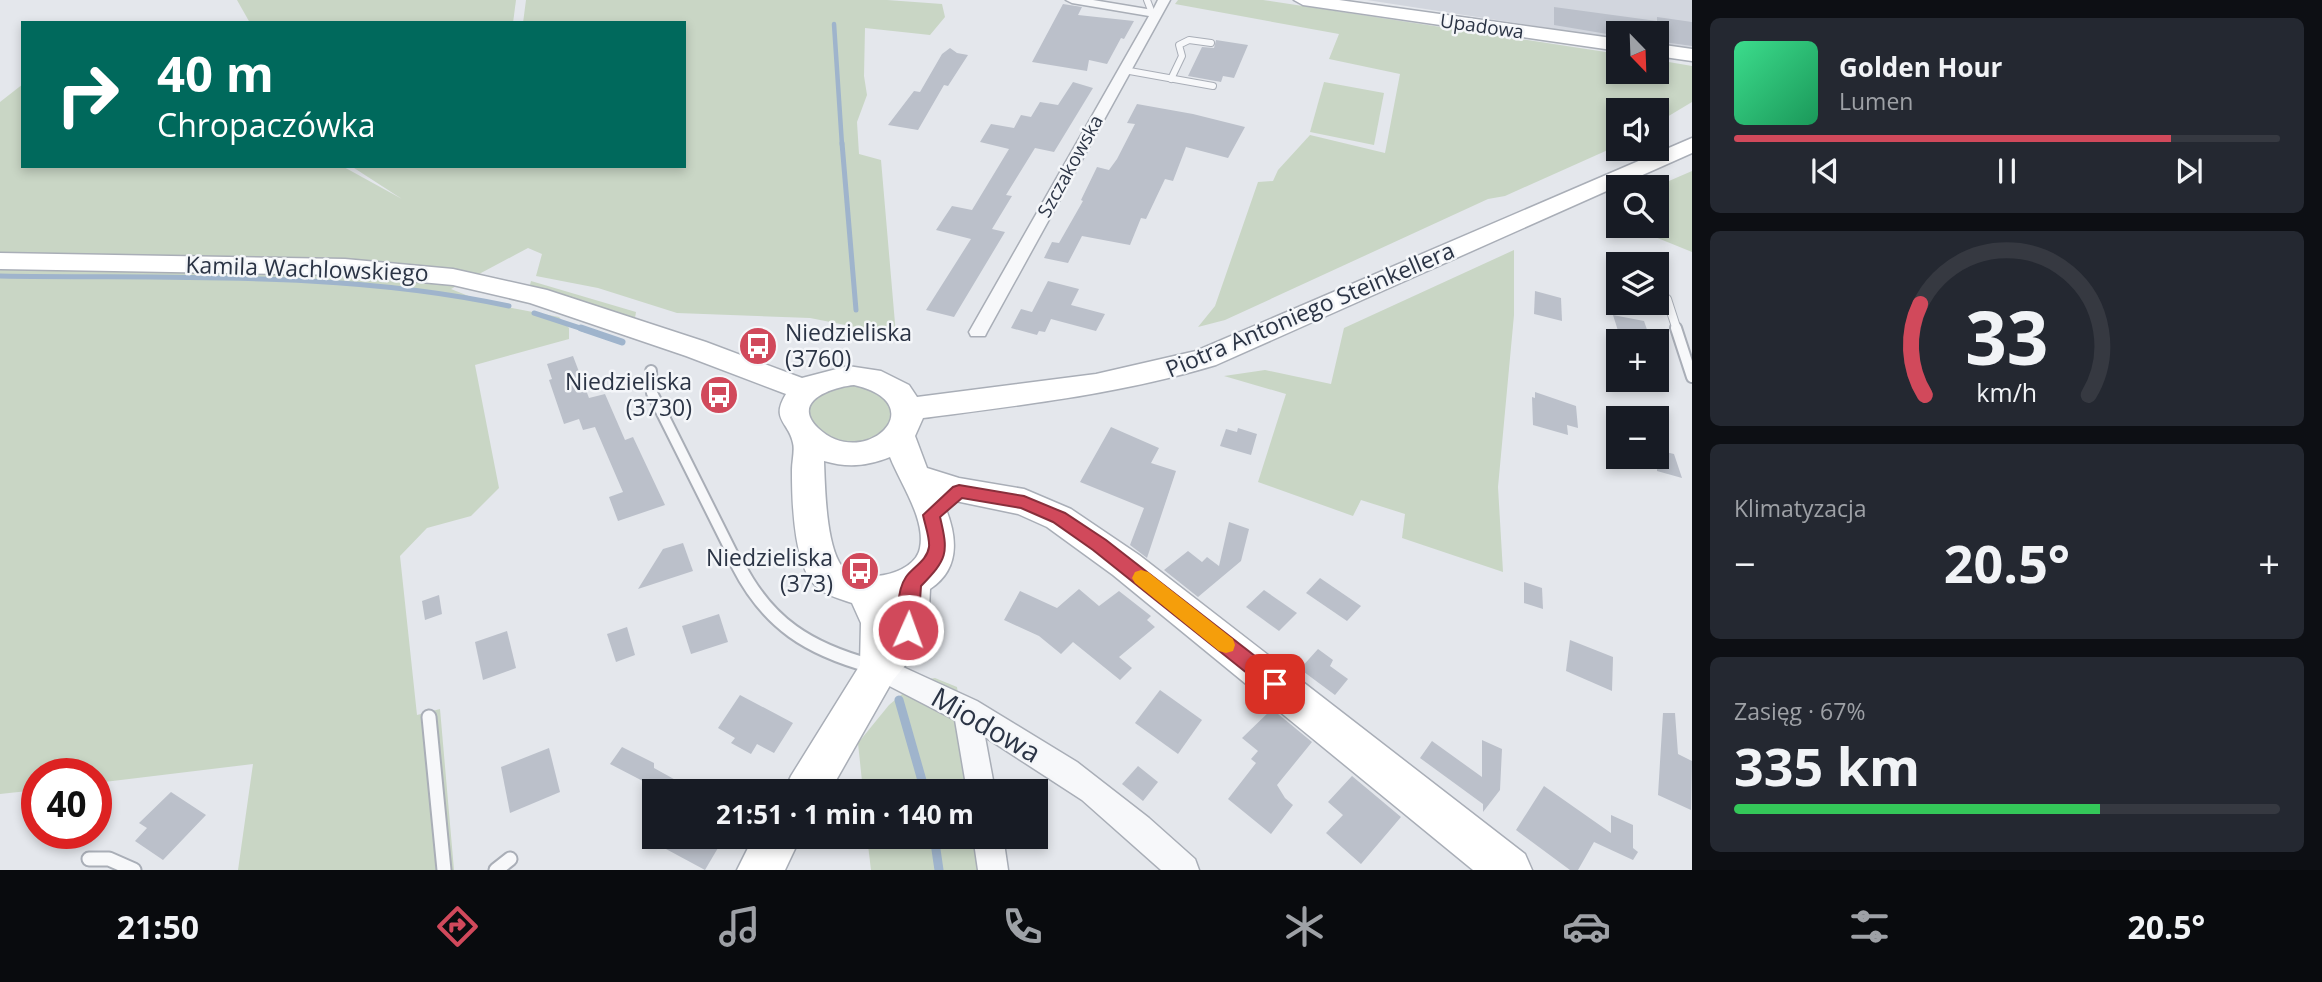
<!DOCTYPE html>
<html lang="pl">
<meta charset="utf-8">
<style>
body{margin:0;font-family:"Open Sans",sans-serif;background:#242831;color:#f1f3f6;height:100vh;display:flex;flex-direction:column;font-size:26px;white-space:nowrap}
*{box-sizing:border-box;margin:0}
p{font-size:23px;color:#9ea1a6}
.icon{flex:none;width:38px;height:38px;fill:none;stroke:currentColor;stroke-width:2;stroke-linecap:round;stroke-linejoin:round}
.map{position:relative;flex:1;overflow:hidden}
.side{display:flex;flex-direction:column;gap:18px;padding:18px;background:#0d0f14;width:630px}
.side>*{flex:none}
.top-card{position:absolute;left:21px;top:21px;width:665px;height:147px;border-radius:0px;box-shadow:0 4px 10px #0003;background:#00695c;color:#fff;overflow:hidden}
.needle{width:46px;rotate:157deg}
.controls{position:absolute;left:1606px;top:21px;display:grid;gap:14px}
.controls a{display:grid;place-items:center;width:63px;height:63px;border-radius:0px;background:#171b24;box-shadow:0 4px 10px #0003;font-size:35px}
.speed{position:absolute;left:21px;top:758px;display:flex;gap:14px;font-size:35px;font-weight:700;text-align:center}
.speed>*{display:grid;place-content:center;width:91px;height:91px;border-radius:50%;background:#171b24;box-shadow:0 4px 10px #0003;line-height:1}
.speed .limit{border:10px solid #d22;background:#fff;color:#111}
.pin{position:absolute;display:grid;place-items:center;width:60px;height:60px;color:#fff;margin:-30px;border-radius:14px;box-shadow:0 4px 10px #0006}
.me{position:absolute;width:77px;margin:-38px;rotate:2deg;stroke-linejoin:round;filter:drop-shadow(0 0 5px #0008)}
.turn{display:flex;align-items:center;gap:24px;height:147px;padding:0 21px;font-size:32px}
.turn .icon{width:91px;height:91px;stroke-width:2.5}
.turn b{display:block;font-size:49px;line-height:60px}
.big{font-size:52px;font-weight:700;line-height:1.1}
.side .tile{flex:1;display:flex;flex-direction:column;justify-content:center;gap:10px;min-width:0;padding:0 24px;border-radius:10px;background:#242831}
.side .dial{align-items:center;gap:0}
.dial svg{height:182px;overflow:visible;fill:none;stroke:#363941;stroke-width:7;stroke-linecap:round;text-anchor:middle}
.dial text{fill:#f1f3f6;stroke:none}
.song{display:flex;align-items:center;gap:21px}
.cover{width:84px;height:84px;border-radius:10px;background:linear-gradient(135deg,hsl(150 70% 55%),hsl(150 70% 35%))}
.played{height:7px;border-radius:4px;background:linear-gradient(90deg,#d1495b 80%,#363941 80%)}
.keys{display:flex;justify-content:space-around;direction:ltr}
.heat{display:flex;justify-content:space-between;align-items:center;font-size:38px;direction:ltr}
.charge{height:10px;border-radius:5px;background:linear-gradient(90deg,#34c759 67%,#363941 0)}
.trip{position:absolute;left:642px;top:779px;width:406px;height:70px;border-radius:0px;background:#171b24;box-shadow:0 4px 10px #0003;font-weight:700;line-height:70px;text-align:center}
.tab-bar{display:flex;height:112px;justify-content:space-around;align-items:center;background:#090b0e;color:#9ea1a6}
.tab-bar .icon{width:49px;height:49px}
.tab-bar .selected{color:#d1495b}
.tab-bar b{font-size:32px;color:#f1f3f6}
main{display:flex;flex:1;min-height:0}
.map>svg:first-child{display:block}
.built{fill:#d2d6de}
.green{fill:#c9d6c5}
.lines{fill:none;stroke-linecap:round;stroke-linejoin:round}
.stream-far3{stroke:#9fb4cc;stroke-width:4.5}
.stream-far2{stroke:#9fb4cc;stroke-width:5}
.stream-far1{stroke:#9fb4cc;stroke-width:7}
.stream{stroke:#9fb4cc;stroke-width:9}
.building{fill:#bbc0ca}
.lane-far3-casing{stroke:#a9aeb7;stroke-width:8}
.lane-far2-casing{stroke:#a9aeb7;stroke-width:10}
.lane-far1-casing{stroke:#a9aeb7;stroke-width:14}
.lane-casing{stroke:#a9aeb7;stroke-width:17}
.street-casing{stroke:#a9aeb7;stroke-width:3}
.secondary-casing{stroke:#a9aeb7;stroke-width:3}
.lane-far3{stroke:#f7f8fa;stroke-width:6}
.lane-far2{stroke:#f7f8fa;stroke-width:8}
.lane-far1{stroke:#f7f8fa;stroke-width:10}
.lane{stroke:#f7f8fa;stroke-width:13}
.street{fill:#f7f8fa;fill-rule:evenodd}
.secondary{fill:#fff;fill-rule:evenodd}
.route{fill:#d1495b;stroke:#882f3b;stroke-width:2}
.slow{fill:#f59e0b}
.labels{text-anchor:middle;stroke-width:5;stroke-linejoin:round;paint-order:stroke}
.far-street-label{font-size:19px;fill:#2b3445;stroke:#f4f6f9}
.street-label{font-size:23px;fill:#2b3445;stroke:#f4f6f9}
.poi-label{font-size:23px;fill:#2b3445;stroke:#f4f6f9;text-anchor:end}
.near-street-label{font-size:28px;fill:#2b3445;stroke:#f4f6f9}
</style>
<main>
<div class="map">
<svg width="1692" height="870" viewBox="0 0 1692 870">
<rect width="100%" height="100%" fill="#e4e7ec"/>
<!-- built -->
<path class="built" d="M 1367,0 L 1692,0 L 1692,50 L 1657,45 L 1657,33 L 1619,33 L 1619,39 Z"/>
<!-- green -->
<g class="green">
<path d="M 237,0 L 516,0 L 513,23 L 250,23 Z"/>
<path d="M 526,0 L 887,0 L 942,4 L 945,17 L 930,35 L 865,28 L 864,76 L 867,95 L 857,122 L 859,154 L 881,160 L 896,335 L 810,318 L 677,313 L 598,288 L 536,276 L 542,254 L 528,248 L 451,289 L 486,303 L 559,317 L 569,328 L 569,339 L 475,365 L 499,488 L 471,516 L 427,528 L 400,556 L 417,715 L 440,709 L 454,870 L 238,870 L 253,764 L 96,783 L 96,774 L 37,774 L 37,790 L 0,794 L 0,102 L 23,84 L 23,166 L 342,166 L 402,199 L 351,166 L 684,166 L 684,23 L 523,23 Z"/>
<path d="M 1178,0 L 1263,0 L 1619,54 L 1619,72 L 1657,72 L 1657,60 L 1692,66 L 1692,102 L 1657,123 L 1657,110 L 1619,110 L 1619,145 L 1505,196 L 1488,199 L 1225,320 L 1198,327 L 1215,306 L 1258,182 L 1273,181 L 1278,170 L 1310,135 L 1385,153 L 1400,74 L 1329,59 L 1339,34 L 1175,4 Z"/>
<path d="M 1324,82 L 1384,93 L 1374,145 L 1310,132 Z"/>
<path d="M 1692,171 L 1692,252 L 1628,226 L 1657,226 L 1657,187 L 1655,187 Z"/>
<path d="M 1514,250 L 1514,315 L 1498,487 L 1503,572 L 1402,538 L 1405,514 L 1361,500 L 1353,516 L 1258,482 L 1286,394 L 1224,376 L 1265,370 L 1331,384 L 1344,328 Z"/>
<path d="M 531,281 L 636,312 L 635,318 L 535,288 L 530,285 Z"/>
<path d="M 845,380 L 896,401 L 890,434 L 848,448 L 808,431 L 807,398 Z"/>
<path d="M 935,678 L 957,687 L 973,791 L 863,791 L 858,743 L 889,705 L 918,681 Z"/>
<path d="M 867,837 L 979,837 L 983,870 L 871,870 Z"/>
</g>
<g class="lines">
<!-- stream-far3 -->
<path class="stream-far3" d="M 834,24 L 842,145"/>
<!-- stream-far2 -->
<g class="stream-far2">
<path d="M 842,143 L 856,310"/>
<path d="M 0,276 C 169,279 343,270 509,306"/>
<path d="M 534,313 L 586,330"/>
</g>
<!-- stream-far1 -->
<path class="stream-far1" d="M 581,328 L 622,342"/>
<!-- stream -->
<g class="stream">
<path d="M 899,700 L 925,791"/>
<path d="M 934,836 L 939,870"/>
</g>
</g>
<!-- building -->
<g class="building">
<path d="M 1063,4 L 1082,7 L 1078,15 L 1134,21 L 1124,39 L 1121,38 L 1107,64 L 1089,60 L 1087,71 L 1032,62 Z"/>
<path d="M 1554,7 L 1657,21 L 1657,17 L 1692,22 L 1692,46 L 1657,41 L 1657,33 L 1619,33 L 1619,36 L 1554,25 Z"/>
<path d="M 1216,40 L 1248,45 L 1234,78 L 1223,76 L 1221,82 L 1188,76 L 1202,47 L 1214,48 Z"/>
<path d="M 950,48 L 957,53 L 968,55 L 948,86 L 944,85 L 918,130 L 888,125 L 914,91 L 920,92 L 942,54 Z"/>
<path d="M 1073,82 L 1093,88 L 1054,152 L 1035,148 L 1006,195 L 1012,196 L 992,229 L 1005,232 L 954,317 L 926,310 L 971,239 L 936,230 L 952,206 L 972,210 L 1009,149 L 980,142 L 991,124 L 1014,128 L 1021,115 L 1031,117 L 1040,102 L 1058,105 Z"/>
<path d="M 1137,104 L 1193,114 L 1245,127 L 1228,158 L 1186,147 L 1173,181 L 1165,179 L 1146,219 L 1141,218 L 1130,245 L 1082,236 L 1068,263 L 1044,258 L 1052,242 L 1059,243 L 1083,201 L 1081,200 L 1097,167 L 1109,170 L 1117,159 L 1135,124 L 1127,123 Z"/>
<path d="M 1048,281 L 1079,289 L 1071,305 L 1105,314 L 1096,331 L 1051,319 L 1045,332 L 1039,331 L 1037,335 L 1011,328 L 1021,309 L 1032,312 Z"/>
<path d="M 1535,291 L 1561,298 L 1562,321 L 1534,314 Z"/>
<path d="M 1613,315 L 1644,321 L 1651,341 L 1620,337 Z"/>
<path d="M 573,356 L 589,398 L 605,394 L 625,440 L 633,437 L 665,505 L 618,521 L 609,497 L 623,492 L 595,427 L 583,430 L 579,419 L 564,424 L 549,380 L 552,379 L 547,364 Z"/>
<path d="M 1535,392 L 1576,406 L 1578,428 L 1567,425 L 1568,435 L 1533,425 L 1532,397 L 1535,398 Z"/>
<path d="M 1111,427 L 1159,448 L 1151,463 L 1176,471 L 1147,558 L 1130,545 L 1144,508 L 1080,482 Z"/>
<path d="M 1238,428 L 1257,434 L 1251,455 L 1220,446 L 1226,429 L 1237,432 Z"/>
<path d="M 1657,450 L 1674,454 L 1682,478 L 1657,471 Z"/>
<path d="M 1229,522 L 1249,529 L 1241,561 L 1198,597 L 1164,570 L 1188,551 L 1202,562 L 1207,557 L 1219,566 Z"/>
<path d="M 683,543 L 693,571 L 638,589 L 663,549 Z"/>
<path d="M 1320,578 L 1361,606 L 1347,621 L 1306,593 Z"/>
<path d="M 1524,582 L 1542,588 L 1543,609 L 1524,603 Z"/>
<path d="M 1079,589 L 1099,606 L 1119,591 L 1151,616 L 1147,620 L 1155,627 L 1119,657 L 1132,668 L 1120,680 L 1073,642 L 1061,654 L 1039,636 L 1004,620 L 1020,591 L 1057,608 Z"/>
<path d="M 1264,590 L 1297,613 L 1279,631 L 1246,607 Z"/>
<path d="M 439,595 L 442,614 L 425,620 L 422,601 Z"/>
<path d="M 719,614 L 728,642 L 691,654 L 682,626 Z"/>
<path d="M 627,627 L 635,655 L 616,662 L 607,634 Z"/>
<path d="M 507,631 L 516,668 L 483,680 L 475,642 Z"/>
<path d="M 1570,640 L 1613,657 L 1612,691 L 1566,671 Z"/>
<path d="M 1318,649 L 1333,660 L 1330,666 L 1348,679 L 1335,695 L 1300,669 Z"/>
<path d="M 1160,690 L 1202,720 L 1178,754 L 1135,723 Z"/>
<path d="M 740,695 L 793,723 L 774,753 L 757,744 L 751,754 L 731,743 L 735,738 L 718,728 Z"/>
<path d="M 1272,709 L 1312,742 L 1277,785 L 1285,798 L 1293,805 L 1271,834 L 1228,799 L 1256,763 L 1251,759 L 1258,751 L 1242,738 Z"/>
<path d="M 1663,713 L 1675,713 L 1678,754 L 1692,761 L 1691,810 L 1658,795 Z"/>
<path d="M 1482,740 L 1502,749 L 1500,790 L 1483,812 L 1483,804 L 1420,758 L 1432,741 L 1482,777 Z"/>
<path d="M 622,747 L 654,763 L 654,768 L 690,788 L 688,791 L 662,791 L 610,764 Z"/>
<path d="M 549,748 L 560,792 L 510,813 L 501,767 Z"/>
<path d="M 1138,766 L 1158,782 L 1143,801 L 1122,784 Z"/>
<path d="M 1352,776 L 1401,817 L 1361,864 L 1326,833 L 1343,815 L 1328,802 Z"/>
<path d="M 1544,786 L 1611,833 L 1611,815 L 1633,825 L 1633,848 L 1638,852 L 1633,860 L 1594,842 L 1578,870 L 1570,870 L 1516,830 Z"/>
<path d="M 171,792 L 206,815 L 163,860 L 135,841 L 147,828 L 139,823 Z"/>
<path d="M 675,836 L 725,836 L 705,870 L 666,849 Z"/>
</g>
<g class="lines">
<defs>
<g id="lane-far3">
<path d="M 1147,0 L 1154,18"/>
<path d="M 1124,70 L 1213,86"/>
<path d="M 1171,79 L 1182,56 L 1179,45 L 1189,40 L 1211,43"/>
</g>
<path id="lane-far2" d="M 1667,299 L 1677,330"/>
<g id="lane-far1">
<path d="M 1676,328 L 1692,377"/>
<path d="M 651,371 L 652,393 L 739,567"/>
</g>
<g id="lane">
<path d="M 738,565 C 768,624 809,649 871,666"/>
<path d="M 429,717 L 444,870"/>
<path d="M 89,859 L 109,859 L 134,870"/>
<path d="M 496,870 L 510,859"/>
</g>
<g id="street">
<path d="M 1066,0 L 1093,0 L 1153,10 L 1158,0 L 1170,0 L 987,332 L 985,336 L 971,336 L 969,332 L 1149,16 L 1072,3 Z"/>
<path d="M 879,656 L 977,701 L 1077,762 L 1149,818 L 1195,859 L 1199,870 L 1161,870 L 1082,800 L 985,737 L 995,791 L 967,791 L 955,720 L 870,676 L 866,668 L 870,660 Z"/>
<path d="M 973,836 L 1003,836 L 1008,870 L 978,870 Z"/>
</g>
<g id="secondary">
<path d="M 1294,0 L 1339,0 L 1619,39 L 1619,51 L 1303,5 Z"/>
<path d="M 1657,44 L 1692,49 L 1692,61 L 1657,56 Z"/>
<path d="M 1692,138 L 1692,153 L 1216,365 C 1120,394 1022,405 923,418 L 915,436 L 927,468 L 959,478 L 1024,489 L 1071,509 L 1139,555 L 1525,854 L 1532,870 L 1473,870 L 1113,575 L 1047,527 L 1018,514 L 941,498 C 956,529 964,567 930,589 L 928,627 L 918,650 L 893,680 L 830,791 L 784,791 L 791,776 L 860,665 L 861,623 L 852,603 C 840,599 828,596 818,588 C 793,569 792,499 792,470 C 792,461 795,450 793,443 C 789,422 770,420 786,394 L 686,356 L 530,303 L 453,285 L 345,275 L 0,269 L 0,253 L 345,259 L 453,269 L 547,290 L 706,342 L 802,378 L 848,366 L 881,371 L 909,385 L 917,397 L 1096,374 L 1196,351 ZM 854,385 C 936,404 864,472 818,428 C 790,401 833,387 854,385 ZM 890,457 C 900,483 926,519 920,548 C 915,577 852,587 839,562 C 826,538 825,488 824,461 C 848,468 867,466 890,457 Z"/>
<path d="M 754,836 L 801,836 L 785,870 L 737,870 Z"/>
</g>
</defs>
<!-- lane-far3 casing -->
<use href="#lane-far3" class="lane-far3-casing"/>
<!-- lane-far2 casing -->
<use href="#lane-far2" class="lane-far2-casing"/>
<!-- lane-far1 casing -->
<use href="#lane-far1" class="lane-far1-casing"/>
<!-- lane casing -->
<use href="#lane" class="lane-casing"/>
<!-- street casing -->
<use href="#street" class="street-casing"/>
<!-- secondary casing -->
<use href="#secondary" class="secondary-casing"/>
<!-- lane-far3 -->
<use href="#lane-far3" class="lane-far3"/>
<!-- lane-far2 -->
<use href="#lane-far2" class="lane-far2"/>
<!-- lane-far1 -->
<use href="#lane-far1" class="lane-far1"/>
<!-- lane -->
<use href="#lane" class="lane"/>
<!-- street -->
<use href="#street" class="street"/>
<!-- secondary -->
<use href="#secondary" class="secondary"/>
</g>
<!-- route -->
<path class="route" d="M 959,485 L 1024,496 L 1065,513 L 1106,540 L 1282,677 L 1285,684 L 1282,690 L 1275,693 L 1268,690 L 1093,550 L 1053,522 L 1021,508 L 962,498 L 940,517 C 949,554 947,559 921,586 L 918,630 L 915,636 L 908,638 L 902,636 C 895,622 897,590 906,577 C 913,567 927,561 929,547 C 930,538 925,525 923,515 L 953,487 Z"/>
<!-- slow -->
<path class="slow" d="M 1141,570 L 1148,572 L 1233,639 L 1235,645 L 1233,651 L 1226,653 L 1219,651 L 1135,583 L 1132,578 L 1135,572 Z"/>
<!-- icons -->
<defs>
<symbol id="bus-disc" viewBox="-11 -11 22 22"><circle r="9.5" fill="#d1495b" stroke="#f4f6f9"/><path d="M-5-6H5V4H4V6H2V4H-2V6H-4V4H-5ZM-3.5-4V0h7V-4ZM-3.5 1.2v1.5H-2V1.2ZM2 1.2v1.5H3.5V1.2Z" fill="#fff"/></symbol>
</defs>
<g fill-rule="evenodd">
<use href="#bus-disc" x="736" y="324" width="44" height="44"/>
<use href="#bus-disc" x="697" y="373" width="44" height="44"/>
<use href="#bus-disc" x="838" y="549" width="44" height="44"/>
</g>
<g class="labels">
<!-- far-street labels -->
<g class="far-street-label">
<text transform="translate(1482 26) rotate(8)" y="7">Upadowa</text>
<text transform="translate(1070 166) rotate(-61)" y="7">Szczakowska</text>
</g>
<!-- street labels -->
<g class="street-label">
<text transform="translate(307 269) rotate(2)" y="8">Kamila Wachlowskiego</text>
<text transform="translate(1310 310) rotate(-23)" y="8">Piotra Antoniego Steinkellera</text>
</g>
<!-- poi labels -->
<g class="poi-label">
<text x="785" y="341" text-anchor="start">Niedzieliska<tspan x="785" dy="26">(3760)</tspan></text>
<text x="692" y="390">Niedzieliska<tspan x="692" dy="26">(3730)</tspan></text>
<text x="833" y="566">Niedzieliska<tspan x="833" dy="26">(373)</tspan></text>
</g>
<!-- near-street labels -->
<g class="near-street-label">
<text transform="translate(986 725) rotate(30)" y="10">Miodowa</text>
</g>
</g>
</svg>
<div class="controls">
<a><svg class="needle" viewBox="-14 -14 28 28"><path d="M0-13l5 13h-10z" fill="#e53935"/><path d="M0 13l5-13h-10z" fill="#9ea1a6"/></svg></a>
<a><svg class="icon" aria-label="sound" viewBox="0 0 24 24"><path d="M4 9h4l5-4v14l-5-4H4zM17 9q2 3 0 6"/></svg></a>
<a><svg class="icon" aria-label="search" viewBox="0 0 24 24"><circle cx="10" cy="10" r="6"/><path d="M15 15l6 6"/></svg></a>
<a><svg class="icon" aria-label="layers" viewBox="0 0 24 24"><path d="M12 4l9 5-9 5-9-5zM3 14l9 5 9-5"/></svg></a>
<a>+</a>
<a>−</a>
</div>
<div class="speed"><div class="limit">40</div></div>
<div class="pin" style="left:1275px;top:684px;background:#d93025"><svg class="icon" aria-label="arrive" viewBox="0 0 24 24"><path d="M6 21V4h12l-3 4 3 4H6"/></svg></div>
<svg class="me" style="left:908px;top:630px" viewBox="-20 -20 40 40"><circle r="17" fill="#d1495b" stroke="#fff" stroke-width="3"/><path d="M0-11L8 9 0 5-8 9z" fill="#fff"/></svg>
<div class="trip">21:51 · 1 min · 140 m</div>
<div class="top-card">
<div class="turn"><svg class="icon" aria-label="right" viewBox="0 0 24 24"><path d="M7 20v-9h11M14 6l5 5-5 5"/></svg><div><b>40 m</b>Chropaczówka</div></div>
</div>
</div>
<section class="side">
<div class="tile">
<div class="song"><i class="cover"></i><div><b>Golden Hour</b><p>Lumen</p></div></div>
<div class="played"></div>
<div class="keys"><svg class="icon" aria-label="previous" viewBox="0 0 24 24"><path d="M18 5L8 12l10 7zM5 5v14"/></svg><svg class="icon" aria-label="pause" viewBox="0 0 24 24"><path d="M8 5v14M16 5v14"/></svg><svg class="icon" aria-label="next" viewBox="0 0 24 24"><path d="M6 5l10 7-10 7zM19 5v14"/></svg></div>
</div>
<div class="tile dial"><svg viewBox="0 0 100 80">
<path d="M14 69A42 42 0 1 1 86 69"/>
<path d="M14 69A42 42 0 0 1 12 29" stroke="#d1495b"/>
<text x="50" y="56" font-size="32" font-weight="700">33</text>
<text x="50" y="72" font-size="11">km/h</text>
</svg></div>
<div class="tile"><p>Klimatyzacja</p>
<div class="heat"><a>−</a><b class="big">20.5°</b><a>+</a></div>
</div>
<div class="tile"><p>Zasięg · 67%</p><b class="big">335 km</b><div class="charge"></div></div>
</section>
</main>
<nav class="tab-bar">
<b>21:50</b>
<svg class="icon selected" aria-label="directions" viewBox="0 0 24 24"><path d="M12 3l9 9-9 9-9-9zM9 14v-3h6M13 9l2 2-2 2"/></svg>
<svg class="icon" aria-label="music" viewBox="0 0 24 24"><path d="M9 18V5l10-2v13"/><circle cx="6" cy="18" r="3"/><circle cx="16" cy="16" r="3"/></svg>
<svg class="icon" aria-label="phone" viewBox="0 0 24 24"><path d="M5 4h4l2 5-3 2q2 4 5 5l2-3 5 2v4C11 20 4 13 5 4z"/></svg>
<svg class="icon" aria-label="climate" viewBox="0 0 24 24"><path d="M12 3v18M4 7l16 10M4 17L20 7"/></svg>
<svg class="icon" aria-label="car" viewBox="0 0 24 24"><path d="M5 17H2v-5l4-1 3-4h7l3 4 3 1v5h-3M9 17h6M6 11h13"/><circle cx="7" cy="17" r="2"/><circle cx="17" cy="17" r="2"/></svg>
<svg class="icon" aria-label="filters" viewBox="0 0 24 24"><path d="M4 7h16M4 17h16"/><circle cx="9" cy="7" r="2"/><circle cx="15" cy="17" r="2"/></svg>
<b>20.5°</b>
</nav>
